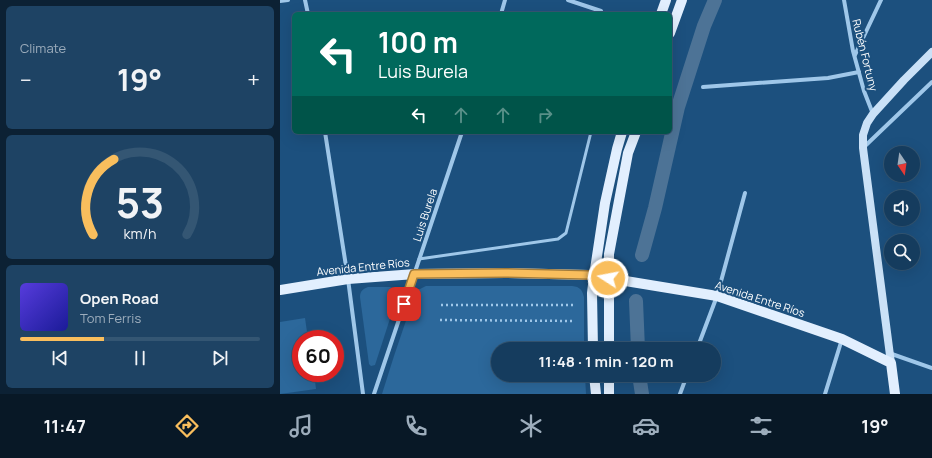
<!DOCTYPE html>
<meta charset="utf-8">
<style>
body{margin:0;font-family:Manrope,sans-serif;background:#1e4364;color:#f1f3f6;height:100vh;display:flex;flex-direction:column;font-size:15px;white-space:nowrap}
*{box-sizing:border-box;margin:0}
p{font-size:13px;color:#9dadbc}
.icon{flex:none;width:22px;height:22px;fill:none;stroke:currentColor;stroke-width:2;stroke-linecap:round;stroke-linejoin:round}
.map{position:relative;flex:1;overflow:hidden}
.drawer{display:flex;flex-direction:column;gap:6px;padding:6px;background:#0c2134;width:280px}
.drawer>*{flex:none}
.hud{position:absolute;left:12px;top:12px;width:380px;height:122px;border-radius:6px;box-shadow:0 4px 16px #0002,0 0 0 1px #345673;background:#00695c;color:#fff;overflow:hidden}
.needle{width:26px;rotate:167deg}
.fabs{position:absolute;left:604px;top:146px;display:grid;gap:8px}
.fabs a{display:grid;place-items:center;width:36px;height:36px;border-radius:50%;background:#153c5e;box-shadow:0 4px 16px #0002,0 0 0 1px #345673;font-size:20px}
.speed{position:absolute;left:12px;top:330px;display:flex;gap:8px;font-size:20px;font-weight:700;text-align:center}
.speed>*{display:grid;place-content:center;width:52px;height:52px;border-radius:50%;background:#153c5e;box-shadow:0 4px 16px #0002,0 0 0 1px #345673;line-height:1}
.speed .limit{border:6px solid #d22;background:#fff;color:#111}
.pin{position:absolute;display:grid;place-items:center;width:34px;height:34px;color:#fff;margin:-17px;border-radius:8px;box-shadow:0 2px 6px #0006}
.me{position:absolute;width:44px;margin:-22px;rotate:281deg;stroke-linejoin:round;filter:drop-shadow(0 0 3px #0008)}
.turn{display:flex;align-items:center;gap:14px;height:84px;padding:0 20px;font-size:18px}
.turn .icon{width:52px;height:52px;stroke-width:2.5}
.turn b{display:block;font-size:28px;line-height:34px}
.lanes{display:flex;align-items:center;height:38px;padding:0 20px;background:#0003;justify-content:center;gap:20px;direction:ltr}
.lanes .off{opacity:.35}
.big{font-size:30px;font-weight:700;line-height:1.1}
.drawer .widget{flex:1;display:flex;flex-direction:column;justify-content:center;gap:6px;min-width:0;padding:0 14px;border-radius:6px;background:#1e4364}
.drawer .dial{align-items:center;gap:0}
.dial svg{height:104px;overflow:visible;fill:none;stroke:#345673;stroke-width:7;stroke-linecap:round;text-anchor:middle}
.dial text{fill:#f1f3f6;stroke:none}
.song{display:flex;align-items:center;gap:12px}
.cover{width:48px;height:48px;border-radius:6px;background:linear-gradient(135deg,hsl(250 70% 55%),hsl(240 70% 35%))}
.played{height:4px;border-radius:2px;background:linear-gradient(90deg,#f9be5d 35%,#345673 35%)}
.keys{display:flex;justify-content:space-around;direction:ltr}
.heat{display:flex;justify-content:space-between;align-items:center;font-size:22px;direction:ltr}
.trip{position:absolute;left:211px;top:342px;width:230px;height:40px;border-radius:20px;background:#153c5e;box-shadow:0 4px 16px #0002,0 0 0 1px #345673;font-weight:700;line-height:40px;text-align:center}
.tab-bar{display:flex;height:64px;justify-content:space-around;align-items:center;background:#081826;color:#9dadbc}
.tab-bar .icon{width:28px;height:28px}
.tab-bar .current{color:#f9be5d}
.tab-bar b{font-size:18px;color:#f1f3f6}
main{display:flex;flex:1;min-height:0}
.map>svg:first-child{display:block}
.green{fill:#2c689b}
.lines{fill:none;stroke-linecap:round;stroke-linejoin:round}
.canal{stroke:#4d7396;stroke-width:14}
.path{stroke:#9fc7e9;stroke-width:2.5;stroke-dasharray:2 3;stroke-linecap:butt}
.service{stroke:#9fc7e9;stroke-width:3}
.minor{stroke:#9fc7e9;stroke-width:4}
.secondary{stroke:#cae1f7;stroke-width:8}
.primary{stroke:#e2effe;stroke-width:10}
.route-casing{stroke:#a27c3c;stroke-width:10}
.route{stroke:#f9be5d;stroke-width:7}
.labels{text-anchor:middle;stroke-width:4;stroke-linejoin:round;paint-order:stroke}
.street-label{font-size:11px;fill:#fff;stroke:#1c507e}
</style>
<main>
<section class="drawer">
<div class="widget"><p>Climate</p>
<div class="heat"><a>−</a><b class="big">19°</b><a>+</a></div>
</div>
<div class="widget dial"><svg viewBox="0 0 100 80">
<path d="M14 69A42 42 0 1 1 86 69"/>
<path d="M14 69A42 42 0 0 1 30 11" stroke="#f9be5d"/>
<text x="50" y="56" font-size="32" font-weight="700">53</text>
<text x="50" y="72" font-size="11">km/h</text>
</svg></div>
<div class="widget">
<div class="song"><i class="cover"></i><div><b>Open Road</b><p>Tom Ferris</p></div></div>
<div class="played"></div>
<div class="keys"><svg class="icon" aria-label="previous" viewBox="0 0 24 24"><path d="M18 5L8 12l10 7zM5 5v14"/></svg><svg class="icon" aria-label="pause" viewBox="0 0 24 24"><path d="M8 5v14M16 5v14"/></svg><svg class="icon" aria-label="next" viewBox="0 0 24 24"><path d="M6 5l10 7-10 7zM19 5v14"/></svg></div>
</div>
</section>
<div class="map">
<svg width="652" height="394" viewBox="0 0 652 394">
<rect width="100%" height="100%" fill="#1c507e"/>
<!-- green -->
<g class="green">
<path d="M 146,286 L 289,286 C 298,286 302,288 304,297 L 304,349 L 218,349 L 218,375 L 305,375 L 306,394 L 102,394 L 114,356 L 135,294 L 138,290 Z"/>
<path d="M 88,287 L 110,287 L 115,289 L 117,294 L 117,297 L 95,365 L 91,366 L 89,364 L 80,297 C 80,291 83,289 88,287 Z"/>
<path d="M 25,318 L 28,339 L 21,339 L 21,373 L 34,373 L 36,389 L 0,394 L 0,322 Z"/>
</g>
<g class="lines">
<!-- canal -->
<g class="canal">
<path d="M 362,255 L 375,208 L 398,107 L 424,26 L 435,0"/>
<path d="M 356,301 L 358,349"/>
<path d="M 359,375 L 362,394"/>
</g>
<!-- path -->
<g class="path">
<path d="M 161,305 L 295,305"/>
<path d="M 160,320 L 295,321"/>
</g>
<!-- service -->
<path class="service" d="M 139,259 L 278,239 L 286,233 L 311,132"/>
<!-- minor -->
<g class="minor">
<path d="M 25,0 L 28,14"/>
<path d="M 288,0 L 321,11"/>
<path d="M 564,0 L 573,51 L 584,91 L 593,114"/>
<path d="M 0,1 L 8,0"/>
<path d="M 221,14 L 225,0"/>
<path d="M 575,55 L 601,0"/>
<path d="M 423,87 L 548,78 L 579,72"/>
<path d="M 45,132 L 68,279 L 83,394"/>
<path d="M 584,147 L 652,82"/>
<path d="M 417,349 L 437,296 L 465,193"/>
<path d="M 609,353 L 652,368"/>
<path d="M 94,394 L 182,132"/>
<path d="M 400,394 L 407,375"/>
<path d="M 545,394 L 562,339"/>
</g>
<!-- secondary -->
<path class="secondary" d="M 611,363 L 583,148 L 583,135 L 587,123 L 593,114 L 624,80 L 652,52"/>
<!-- primary -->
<g class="primary">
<path d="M 381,14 L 386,0"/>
<path d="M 390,33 L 402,0"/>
<path d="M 0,290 L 68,279 L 135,274 L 225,273 L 309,275 L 437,296 L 562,339 L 611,363 L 615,394"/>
<path d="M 313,349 L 312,293 L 314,276 L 325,203 L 337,149 L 342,132"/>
<path d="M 329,349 L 329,254 L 348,153 L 356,132"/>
<path d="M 314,375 L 316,394"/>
<path d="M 329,375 L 329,394"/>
</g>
</g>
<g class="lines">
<defs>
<path id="route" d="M 124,304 L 134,274 L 225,273 L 309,275 L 328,278"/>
</defs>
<!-- route casing -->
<use href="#route" class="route-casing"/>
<!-- route -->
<use href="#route" class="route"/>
</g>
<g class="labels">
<!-- street labels -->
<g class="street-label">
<text transform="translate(585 55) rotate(76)" y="4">Rubén Fortuny</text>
<text transform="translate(145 215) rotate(-72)" y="4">Luis Burela</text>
<text transform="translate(83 267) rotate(-6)" y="4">Avenida Entre Ríos</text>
<text transform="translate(480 299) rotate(18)" y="4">Avenida Entre Ríos</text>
</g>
</g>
</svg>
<div class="fabs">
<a><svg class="needle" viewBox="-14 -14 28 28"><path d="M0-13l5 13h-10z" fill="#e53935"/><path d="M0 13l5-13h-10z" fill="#9dadbc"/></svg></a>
<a><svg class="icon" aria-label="sound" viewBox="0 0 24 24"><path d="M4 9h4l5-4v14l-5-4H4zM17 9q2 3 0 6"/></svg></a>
<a><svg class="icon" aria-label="search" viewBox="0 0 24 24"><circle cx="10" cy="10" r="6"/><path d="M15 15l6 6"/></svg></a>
</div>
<div class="speed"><div class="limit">60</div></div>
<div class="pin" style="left:124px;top:304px;background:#d93025"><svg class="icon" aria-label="arrive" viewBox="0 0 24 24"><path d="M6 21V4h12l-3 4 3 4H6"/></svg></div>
<svg class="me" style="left:328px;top:278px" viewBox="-20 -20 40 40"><circle r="17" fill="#f9be5d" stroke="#fff" stroke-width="3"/><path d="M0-11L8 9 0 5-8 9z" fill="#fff"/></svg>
<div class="trip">11:48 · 1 min · 120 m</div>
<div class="hud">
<div class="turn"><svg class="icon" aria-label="left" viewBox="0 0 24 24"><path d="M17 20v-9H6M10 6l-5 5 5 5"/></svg><div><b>100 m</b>Luis Burela</div></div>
<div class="lanes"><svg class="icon" aria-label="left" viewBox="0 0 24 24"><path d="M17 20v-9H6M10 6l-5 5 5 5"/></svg><svg class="icon off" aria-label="ahead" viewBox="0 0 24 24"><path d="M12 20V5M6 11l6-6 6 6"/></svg><svg class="icon off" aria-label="ahead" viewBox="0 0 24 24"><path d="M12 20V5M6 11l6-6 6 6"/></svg><svg class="icon off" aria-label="right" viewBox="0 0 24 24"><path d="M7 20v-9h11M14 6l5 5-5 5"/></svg></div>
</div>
</div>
</main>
<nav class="tab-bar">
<b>11:47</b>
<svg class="icon current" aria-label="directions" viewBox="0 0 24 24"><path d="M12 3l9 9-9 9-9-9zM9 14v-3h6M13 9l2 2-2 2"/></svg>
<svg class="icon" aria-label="music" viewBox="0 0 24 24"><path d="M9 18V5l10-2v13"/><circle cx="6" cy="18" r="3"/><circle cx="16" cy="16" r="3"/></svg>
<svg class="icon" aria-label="phone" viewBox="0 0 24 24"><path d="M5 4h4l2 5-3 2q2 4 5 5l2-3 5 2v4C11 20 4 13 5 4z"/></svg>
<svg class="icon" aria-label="climate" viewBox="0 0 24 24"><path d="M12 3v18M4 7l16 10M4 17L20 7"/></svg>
<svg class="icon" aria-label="car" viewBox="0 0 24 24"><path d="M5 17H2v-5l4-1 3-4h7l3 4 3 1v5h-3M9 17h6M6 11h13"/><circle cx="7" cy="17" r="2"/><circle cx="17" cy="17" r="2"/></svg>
<svg class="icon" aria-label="filters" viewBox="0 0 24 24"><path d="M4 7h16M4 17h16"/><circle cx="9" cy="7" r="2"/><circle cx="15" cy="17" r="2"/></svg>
<b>19°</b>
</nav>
